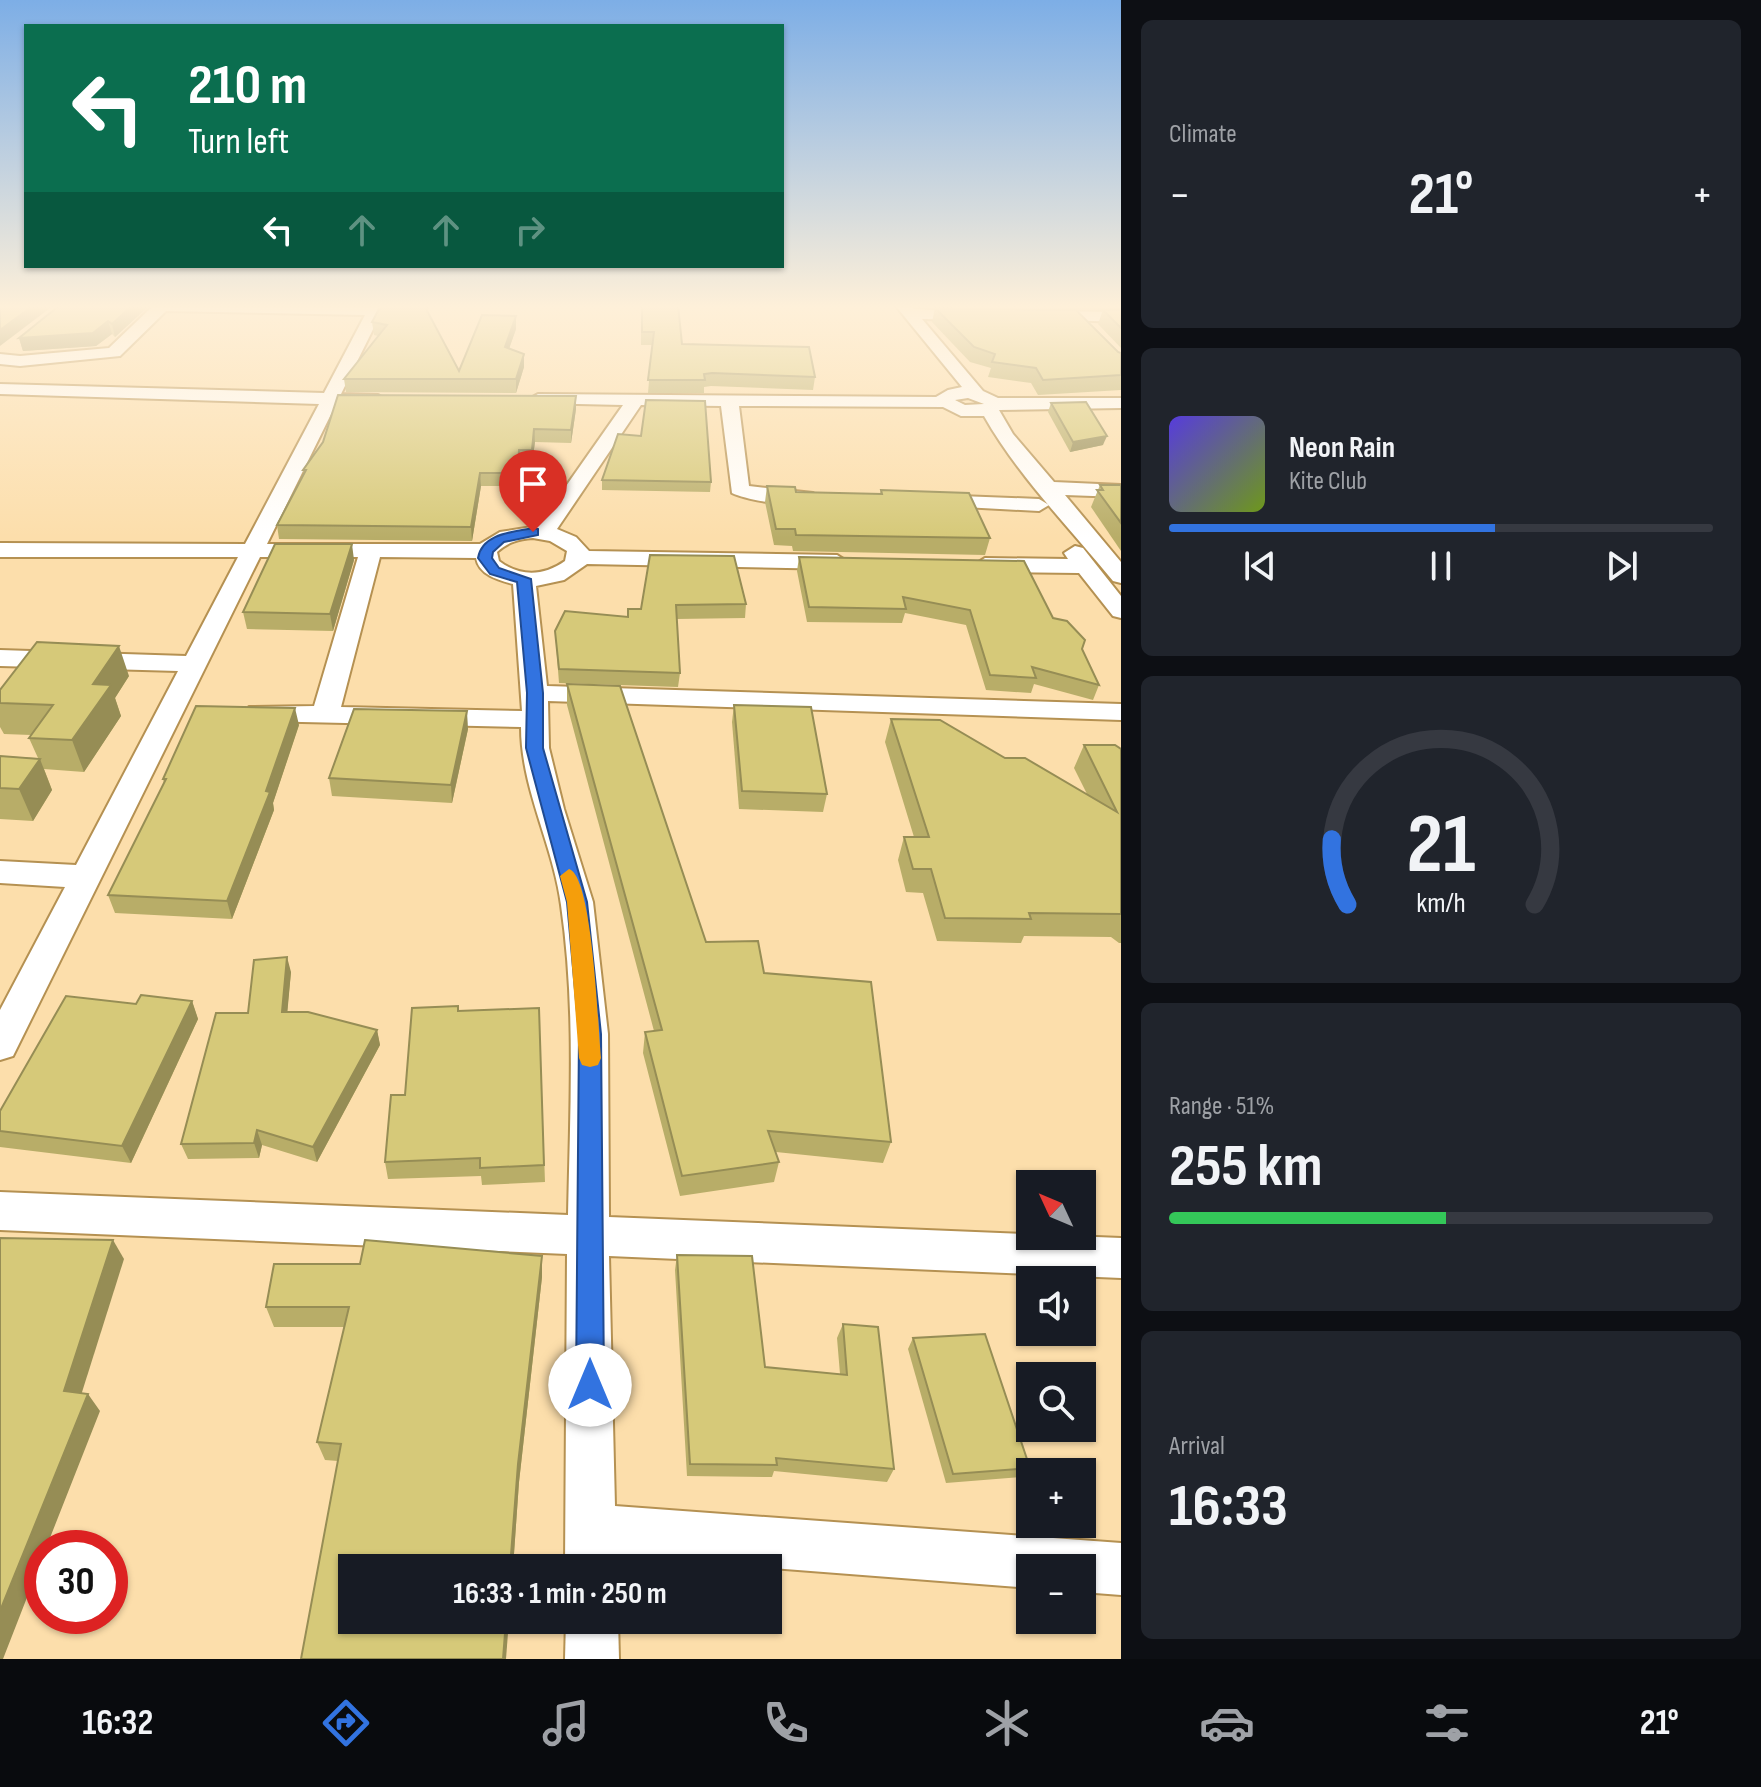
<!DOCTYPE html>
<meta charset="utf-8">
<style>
body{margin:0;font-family:"Sofia Sans Condensed",sans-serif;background:#20242c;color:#f1f3f6;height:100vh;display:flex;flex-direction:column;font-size:30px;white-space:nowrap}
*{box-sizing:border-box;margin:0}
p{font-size:26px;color:#9ea1a6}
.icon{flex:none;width:44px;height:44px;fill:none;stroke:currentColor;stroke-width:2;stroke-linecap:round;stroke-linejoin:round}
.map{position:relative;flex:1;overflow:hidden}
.drawer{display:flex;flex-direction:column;gap:20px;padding:20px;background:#0d0f14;width:640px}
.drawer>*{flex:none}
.banner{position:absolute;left:24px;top:24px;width:760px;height:244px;border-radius:0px;box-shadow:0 2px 6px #0004;background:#0b6e4f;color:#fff;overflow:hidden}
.needle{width:52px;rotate:314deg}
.buttons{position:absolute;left:1016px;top:1170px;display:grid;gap:16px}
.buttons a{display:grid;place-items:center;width:80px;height:80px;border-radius:0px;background:#171b24;box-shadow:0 2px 6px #0004;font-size:40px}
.speed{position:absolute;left:24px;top:1530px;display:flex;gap:16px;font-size:40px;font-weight:700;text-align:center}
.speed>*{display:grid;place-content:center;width:104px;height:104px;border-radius:50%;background:#171b24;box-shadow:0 2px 6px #0004;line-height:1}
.speed .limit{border:12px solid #d22;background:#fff;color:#111}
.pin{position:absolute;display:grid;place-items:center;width:68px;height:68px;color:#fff;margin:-82px -34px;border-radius:50% 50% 50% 0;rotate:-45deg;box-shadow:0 0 8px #0007}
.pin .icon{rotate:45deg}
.me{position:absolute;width:88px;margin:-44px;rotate:0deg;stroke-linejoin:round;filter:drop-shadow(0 0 6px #0008)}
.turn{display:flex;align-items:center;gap:28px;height:168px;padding:0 32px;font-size:36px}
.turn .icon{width:104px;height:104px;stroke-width:2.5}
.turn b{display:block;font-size:56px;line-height:68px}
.lanes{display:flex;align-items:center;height:76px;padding:0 32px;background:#0003;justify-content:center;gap:40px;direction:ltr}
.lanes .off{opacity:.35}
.big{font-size:60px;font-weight:700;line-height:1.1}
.drawer .tile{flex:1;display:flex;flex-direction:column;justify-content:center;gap:12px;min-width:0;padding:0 28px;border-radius:12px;background:#20242c}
.drawer .dial{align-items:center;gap:0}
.dial svg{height:208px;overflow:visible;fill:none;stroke:#363941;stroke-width:7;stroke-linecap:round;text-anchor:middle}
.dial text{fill:#f1f3f6;stroke:none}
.song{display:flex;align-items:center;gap:24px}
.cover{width:96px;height:96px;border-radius:12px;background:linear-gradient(135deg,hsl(250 70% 55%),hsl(80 70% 35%))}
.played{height:8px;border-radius:4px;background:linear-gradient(90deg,#3273e0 60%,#363941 60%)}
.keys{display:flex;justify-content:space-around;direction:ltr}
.heat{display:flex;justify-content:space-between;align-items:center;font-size:44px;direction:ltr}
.charge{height:12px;border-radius:6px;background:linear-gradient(90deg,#34c759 51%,#363941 0)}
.trip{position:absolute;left:338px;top:1554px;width:444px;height:80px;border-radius:0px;background:#171b24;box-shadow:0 2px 6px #0004;font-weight:700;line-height:80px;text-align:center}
.tab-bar{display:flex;height:128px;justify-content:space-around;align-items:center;background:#090b0e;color:#9ea1a6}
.tab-bar .icon{width:56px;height:56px}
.tab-bar .on{color:#3273e0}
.tab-bar b{font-size:36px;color:#f1f3f6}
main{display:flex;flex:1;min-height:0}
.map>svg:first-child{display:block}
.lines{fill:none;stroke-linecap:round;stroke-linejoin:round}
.minor-casing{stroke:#b59152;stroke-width:4}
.minor{fill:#fff;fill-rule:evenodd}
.wall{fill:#b8ad68}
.shaded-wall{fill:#968d55}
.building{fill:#d6c979;stroke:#968d55;stroke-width:2}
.route{fill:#3273e0;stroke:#204b92;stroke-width:2}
.slow{fill:#f59e0b}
</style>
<main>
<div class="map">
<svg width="1121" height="1659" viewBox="0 0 1121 1659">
<rect width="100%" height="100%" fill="#fcdeab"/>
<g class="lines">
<defs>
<g id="minor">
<path d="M 154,305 L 385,305 L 341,394 L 378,395 L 387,400 L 378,405 L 336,404 L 267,544 L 480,544 L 500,532 L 538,526 L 623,405 L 532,403 L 529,399 L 538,394 L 936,397 L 948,390 L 962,387 L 895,305 L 910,305 L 914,309 L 981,312 L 981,318 L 976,320 L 922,319 L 983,391 L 998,398 L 1121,398 L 1121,408 L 999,410 L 1013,434 L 1054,482 L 1121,485 L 1121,497 L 1065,495 L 1121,562 L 1121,583 L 1113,581 C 1069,527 1018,476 984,416 L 961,416 L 943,407 L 739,406 L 749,486 L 813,493 L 816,497 C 804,510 748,501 732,493 L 721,406 L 641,405 L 557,529 L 576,537 L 589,551 L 837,555 L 848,562 L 837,569 L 587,564 L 564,580 L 536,586 L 547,686 L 1121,704 L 1121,720 L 548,701 L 549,748 L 564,809 L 593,902 L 608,1034 L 609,1217 L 1121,1238 L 1121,1278 L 609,1256 L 615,1506 L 1121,1543 L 1121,1595 L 1082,1592 L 1082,1568 L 1030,1568 L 1030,1588 L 616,1556 L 617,1568 L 565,1568 L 567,1254 L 0,1230 L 0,1192 L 568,1215 C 570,1111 576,1008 561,905 C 553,844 521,789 521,727 L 258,721 L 249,719 L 245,713 L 249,707 L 314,706 L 358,557 L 260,557 L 13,1056 L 0,1060 L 0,1010 L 65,887 L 0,883 L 0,861 L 76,865 L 178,671 L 0,666 L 0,650 L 186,656 L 238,557 L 0,557 L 0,543 L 245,544 L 319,404 L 0,394 L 0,384 L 324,393 L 365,315 L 166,311 L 120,356 L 20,366 L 0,364 L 0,354 L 20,356 L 109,348 ZM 968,398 L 984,404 L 965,405 L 955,400 ZM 533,538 L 550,541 L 567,551 L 565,561 C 544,576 520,577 499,561 L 497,552 C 508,542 519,539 533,538 ZM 380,557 L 476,558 C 479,575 498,580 513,584 L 522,711 L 341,707 Z"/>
<path d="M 1044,311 L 1121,312 L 1121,322 L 1039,319 L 1036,316 Z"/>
<path d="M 934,495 L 1039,499 L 1049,505 L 1039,511 L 927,505 L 924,501 Z"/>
<path d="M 1075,546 L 1083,548 L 1121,596 L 1121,618 L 1113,616 L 1079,573 L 985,572 L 974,565 L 985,558 L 1068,559 L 1064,553 Z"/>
<path d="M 566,1620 L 618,1620 L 619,1659 L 565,1659 Z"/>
</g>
</defs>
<!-- minor casing -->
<use href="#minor" class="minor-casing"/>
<!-- minor -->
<use href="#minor" class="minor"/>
</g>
<!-- wall -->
<g class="wall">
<path d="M 60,305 L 150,305 L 115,337 L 112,334 L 96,346 L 23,351 L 19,338 Z"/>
<path d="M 430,305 L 427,312 L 459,371 L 516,329 L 509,349 L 524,354 L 524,367 L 516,393 L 346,392 L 344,379 L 378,336 L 374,335 L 372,322 Z"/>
<path d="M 641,305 L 678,305 L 682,344 L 815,377 L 813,390 L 711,386 L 704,387 L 704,393 L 648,393 L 652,345 L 641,345 Z"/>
<path d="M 916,305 L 1121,305 L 1121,310 L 916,306 Z"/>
<path d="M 935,308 L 1121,353 L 1121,390 L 1038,395 L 1031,383 L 988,377 L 991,368 L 970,362 L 932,322 Z"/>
<path d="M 1103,310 L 1121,310 L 1121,348 L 1098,324 Z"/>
<path d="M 1051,403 L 1103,445 L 1070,452 L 1048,412 Z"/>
<path d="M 576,409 L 571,443 L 535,442 L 532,463 L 520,463 L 518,486 L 481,486 L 472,541 L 279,539 L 277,525 L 304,474 L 303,470 Z"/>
<path d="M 602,480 L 711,482 L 710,492 L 602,490 Z"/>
<path d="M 1100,485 L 1121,485 L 1121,551 L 1091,507 Z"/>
<path d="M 767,486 L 796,492 L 880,494 L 881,490 L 990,538 L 985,555 L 793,551 L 792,546 L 774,545 L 765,502 Z"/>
<path d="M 650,555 L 746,604 L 745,618 L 676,619 L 680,673 L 678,687 L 559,683 L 555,631 L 628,617 L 641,609 Z"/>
<path d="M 799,557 L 1053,618 L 1082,649 L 1099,685 L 1093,700 L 1034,684 L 1031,693 L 986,690 L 966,625 L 905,613 L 902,623 L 807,622 L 797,571 Z"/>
<path d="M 354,560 L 333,631 L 247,629 L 243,612 Z"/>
<path d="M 129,676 L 115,698 L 121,716 L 84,772 L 44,769 L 52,790 L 33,821 L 0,819 L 0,756 L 38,758 L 29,738 L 31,735 L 4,734 L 0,727 L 0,690 Z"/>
<path d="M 567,684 L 706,942 L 764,973 L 891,1142 L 883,1163 L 776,1152 L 779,1162 L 774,1182 L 680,1196 L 643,1053 L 645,1032 L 654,1031 L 567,705 Z"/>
<path d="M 734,705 L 827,794 L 823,812 L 739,809 L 732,722 Z"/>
<path d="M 891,719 L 1005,758 L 1087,794 L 1074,768 L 1084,745 L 1121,749 L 1121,943 L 1119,943 L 1111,937 L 1024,936 L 1021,943 L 937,941 L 923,893 L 906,892 L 898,860 L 904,837 L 914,837 L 885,742 Z"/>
<path d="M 299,725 L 273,803 L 274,810 L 232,919 L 115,913 L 108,895 L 164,783 L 163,779 Z"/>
<path d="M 468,729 L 452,803 L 332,796 L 329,778 Z"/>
<path d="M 291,972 L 287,1012 L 377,1030 L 380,1045 L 317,1162 L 262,1145 L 259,1158 L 188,1159 L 181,1144 L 248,1013 Z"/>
<path d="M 192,1001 L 198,1019 L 131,1163 L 0,1147 L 0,1111 L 136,1004 Z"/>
<path d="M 539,1008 L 545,1182 L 482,1185 L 481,1176 L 388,1179 L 385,1162 L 405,1095 L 459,1011 Z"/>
<path d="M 677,1255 L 765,1367 L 840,1374 L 837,1338 L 843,1324 L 894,1469 L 887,1482 L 774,1471 L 772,1477 L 687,1476 L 675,1270 Z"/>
<path d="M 542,1256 L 542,1277 L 519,1482 L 513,1568 L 352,1568 L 338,1461 L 325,1460 L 317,1442 L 345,1327 L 274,1327 L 266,1307 L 360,1264 Z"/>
<path d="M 913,1338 L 1030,1468 L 1022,1477 L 946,1483 L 908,1349 Z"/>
</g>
<!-- shaded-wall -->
<g class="shaded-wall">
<path d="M 34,305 L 54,305 L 0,346 L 0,330 Z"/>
<path d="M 133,305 L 150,305 L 115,337 L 112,324 Z"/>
<path d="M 424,305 L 430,305 L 424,318 Z"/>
<path d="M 516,316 L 516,329 L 505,360 L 505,347 Z"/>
<path d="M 108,321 L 112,334 L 96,346 L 23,351 L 19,338 Z"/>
<path d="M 524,354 L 524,367 L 516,393 L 516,379 Z"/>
<path d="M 576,396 L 576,409 L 571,443 L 571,430 Z"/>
<path d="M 534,429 L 535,442 L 532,463 L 532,450 Z"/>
<path d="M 1107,436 L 1103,445 L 1070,452 L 1073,442 Z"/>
<path d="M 480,473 L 481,486 L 472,541 L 471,527 Z"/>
<path d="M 352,544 L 354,560 L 333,631 L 330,614 Z"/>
<path d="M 119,646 L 129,676 L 115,698 L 121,716 L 84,772 L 72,740 L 93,684 Z"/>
<path d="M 295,708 L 299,725 L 273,803 L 274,810 L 232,919 L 227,901 Z"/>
<path d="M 467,711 L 468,729 L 452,803 L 451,785 Z"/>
<path d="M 40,759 L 52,790 L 33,821 L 19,789 Z"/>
<path d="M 287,957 L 291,972 L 286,1027 L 282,1012 Z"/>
<path d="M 192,1001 L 198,1019 L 131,1163 L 122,1146 Z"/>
<path d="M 377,1030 L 380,1045 L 317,1162 L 313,1147 Z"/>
<path d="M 257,1130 L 262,1145 L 259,1158 L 254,1143 Z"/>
<path d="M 113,1240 L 124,1259 L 77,1408 L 64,1391 Z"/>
<path d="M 542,1256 L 542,1277 L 519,1482 L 513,1568 L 510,1568 L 518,1464 Z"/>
<path d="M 88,1394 L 100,1411 L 46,1548 L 42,1548 L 42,1559 L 3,1659 L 0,1659 L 0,1611 Z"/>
<path d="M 506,1620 L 509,1620 L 506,1659 L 503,1659 Z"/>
</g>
<!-- building -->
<g class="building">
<path d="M 0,305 L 34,305 L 0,330 Z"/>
<path d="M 60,305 L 133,305 L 112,324 L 108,321 L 93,333 L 19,338 Z"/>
<path d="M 386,305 L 424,305 L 459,371 L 482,315 L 516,316 L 505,347 L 524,354 L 516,379 L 344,379 L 387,325 L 372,322 L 379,309 Z"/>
<path d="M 642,305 L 678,305 L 682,344 L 809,347 L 815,377 L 712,373 L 704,374 L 705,380 L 648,380 L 654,332 L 642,332 Z"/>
<path d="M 935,308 L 1076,310 L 1118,352 L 1121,353 L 1121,375 L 1043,380 L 1036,368 L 992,362 L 995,354 L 974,347 Z"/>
<path d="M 1103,310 L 1121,310 L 1121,328 Z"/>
<path d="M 338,395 L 576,396 L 571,430 L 534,429 L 532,450 L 519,450 L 518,473 L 480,473 L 471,527 L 277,525 L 306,470 L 303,470 L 323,442 Z"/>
<path d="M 646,400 L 705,401 L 711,482 L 602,480 L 618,434 L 641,436 Z"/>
<path d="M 1086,402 L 1107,436 L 1073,442 L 1051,403 Z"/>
<path d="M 1100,485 L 1121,485 L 1121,523 L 1097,490 L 1103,490 Z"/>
<path d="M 767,486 L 795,487 L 796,492 L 882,494 L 881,490 L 969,493 L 990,538 L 796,535 L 795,529 L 776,529 Z"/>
<path d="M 275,544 L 352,544 L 330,614 L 243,612 Z"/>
<path d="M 650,555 L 734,556 L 746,604 L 676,605 L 680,673 L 559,669 L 555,631 L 565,611 L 628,617 L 628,609 L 641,609 Z"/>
<path d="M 799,557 L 1024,561 L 1053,618 L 1067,621 L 1085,640 L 1082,649 L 1099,685 L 1032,667 L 1036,678 L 990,675 L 970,610 L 903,597 L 906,609 L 809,607 Z"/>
<path d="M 37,642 L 119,646 L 93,684 L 111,685 L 72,740 L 29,738 L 53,705 L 0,703 L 0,690 Z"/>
<path d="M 567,684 L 620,686 L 706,942 L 758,941 L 764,973 L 871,982 L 891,1142 L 768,1131 L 779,1162 L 682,1176 L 645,1032 L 662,1030 Z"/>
<path d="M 734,705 L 811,707 L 827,794 L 742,791 Z"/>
<path d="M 196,706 L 295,708 L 266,791 L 270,792 L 227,901 L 108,895 L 166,779 L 163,779 Z"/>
<path d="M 354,709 L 467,711 L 451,785 L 329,778 Z"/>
<path d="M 891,719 L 940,720 L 1005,758 L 1025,758 L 1117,812 L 1084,745 L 1115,745 L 1121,749 L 1121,914 L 1029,913 L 1031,919 L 945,918 L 931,869 L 913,869 L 904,837 L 929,837 Z"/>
<path d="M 0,756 L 40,759 L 19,789 L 0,788 Z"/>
<path d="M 287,957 L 282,1012 L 308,1012 L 377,1030 L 313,1147 L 257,1130 L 254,1143 L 181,1144 L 216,1013 L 248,1013 L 254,960 Z"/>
<path d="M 141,995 L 192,1001 L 122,1146 L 0,1131 L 0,1111 L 66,996 L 136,1004 Z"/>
<path d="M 458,1006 L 458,1011 L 539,1008 L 544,1165 L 480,1168 L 480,1158 L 385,1162 L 391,1095 L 405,1095 L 412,1008 Z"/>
<path d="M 0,1238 L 113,1240 L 64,1391 L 88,1394 L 0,1611 Z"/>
<path d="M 365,1240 L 542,1256 L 518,1464 L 510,1568 L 352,1568 L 352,1620 L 506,1620 L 503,1659 L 301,1659 L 341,1444 L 317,1442 L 349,1307 L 266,1307 L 274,1264 L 360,1264 Z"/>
<path d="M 677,1255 L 752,1256 L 765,1367 L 847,1375 L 843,1324 L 878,1327 L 894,1469 L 776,1458 L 777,1465 L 690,1464 Z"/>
<path d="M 985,1334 L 1030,1468 L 953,1474 L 913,1338 Z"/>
</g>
<!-- sky -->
<linearGradient id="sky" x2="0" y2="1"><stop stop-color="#7daee6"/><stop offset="0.57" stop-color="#fef0d9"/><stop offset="1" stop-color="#fef0d9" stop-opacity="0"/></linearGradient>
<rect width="1121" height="538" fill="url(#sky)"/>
<!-- route -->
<path class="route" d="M 533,528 L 538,529 L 538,535 L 504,542 L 493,552 L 492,558 L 499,568 L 531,579 L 543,693 L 543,748 L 587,902 L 601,1034 L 604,1385 L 599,1395 L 590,1399 L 580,1395 L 576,1385 L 579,1034 L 567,902 L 526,748 L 527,693 L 517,582 L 490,574 L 478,558 C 482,533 514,532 533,528 Z"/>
<!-- slow -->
<path class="slow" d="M 569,869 C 593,876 598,1029 601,1058 L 598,1065 L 590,1067 L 582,1065 L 579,1058 L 567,902 L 560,876 Z"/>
</svg>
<div class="buttons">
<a><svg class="needle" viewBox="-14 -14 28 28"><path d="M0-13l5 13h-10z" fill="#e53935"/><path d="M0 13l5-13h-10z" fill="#9ea1a6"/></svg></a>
<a><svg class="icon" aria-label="sound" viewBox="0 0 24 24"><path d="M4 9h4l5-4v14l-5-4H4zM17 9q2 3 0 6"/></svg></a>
<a><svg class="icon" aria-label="search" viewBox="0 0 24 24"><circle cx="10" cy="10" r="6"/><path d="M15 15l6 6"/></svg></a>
<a>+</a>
<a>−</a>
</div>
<div class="speed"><div class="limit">30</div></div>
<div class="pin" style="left:533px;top:532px;background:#d93025"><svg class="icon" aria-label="arrive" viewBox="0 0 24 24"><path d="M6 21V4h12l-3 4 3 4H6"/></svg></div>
<svg class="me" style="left:590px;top:1385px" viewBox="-20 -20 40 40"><circle r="19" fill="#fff"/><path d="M0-13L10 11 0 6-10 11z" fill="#3273e0"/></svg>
<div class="trip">16:33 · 1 min · 250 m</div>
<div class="banner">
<div class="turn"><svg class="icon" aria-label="left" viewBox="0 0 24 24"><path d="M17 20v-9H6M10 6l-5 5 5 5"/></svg><div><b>210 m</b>Turn left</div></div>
<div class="lanes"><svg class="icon" aria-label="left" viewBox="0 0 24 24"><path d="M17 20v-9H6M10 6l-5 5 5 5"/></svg><svg class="icon off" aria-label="ahead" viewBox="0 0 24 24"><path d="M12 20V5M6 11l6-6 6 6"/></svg><svg class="icon off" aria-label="ahead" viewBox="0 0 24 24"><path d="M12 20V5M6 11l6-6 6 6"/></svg><svg class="icon off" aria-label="right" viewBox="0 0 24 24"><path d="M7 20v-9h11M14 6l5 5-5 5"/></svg></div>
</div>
</div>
<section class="drawer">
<div class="tile"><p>Climate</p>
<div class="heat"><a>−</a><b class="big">21°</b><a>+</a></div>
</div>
<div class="tile">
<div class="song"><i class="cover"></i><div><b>Neon Rain</b><p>Kite Club</p></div></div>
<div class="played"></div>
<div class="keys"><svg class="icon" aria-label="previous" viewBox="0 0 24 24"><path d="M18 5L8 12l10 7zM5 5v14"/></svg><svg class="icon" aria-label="pause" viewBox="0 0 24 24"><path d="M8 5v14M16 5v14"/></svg><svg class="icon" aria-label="next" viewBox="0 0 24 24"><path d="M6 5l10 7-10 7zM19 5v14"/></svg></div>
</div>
<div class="tile dial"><svg viewBox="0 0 100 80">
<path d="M14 69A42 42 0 1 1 86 69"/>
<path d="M14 69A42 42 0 0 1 8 44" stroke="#3273e0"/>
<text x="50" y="56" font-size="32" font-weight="700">21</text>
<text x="50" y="72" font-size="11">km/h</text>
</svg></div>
<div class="tile"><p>Range · 51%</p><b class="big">255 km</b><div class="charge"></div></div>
<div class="tile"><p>Arrival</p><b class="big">16:33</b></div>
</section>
</main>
<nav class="tab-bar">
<b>16:32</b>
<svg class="icon on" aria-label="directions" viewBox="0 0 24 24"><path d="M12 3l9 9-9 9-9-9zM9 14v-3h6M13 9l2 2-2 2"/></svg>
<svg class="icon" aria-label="music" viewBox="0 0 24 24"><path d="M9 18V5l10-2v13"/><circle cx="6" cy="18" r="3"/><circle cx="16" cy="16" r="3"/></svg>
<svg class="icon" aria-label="phone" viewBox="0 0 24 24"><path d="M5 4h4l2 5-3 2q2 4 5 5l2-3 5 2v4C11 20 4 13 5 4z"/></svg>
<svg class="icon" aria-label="climate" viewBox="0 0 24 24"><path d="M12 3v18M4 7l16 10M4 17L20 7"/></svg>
<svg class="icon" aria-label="car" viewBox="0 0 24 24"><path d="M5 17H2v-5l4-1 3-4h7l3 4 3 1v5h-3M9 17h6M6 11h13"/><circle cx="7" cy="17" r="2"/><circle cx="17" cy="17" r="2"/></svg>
<svg class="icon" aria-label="filters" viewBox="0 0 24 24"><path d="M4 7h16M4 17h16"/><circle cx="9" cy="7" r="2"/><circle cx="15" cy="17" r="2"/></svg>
<b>21°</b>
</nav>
